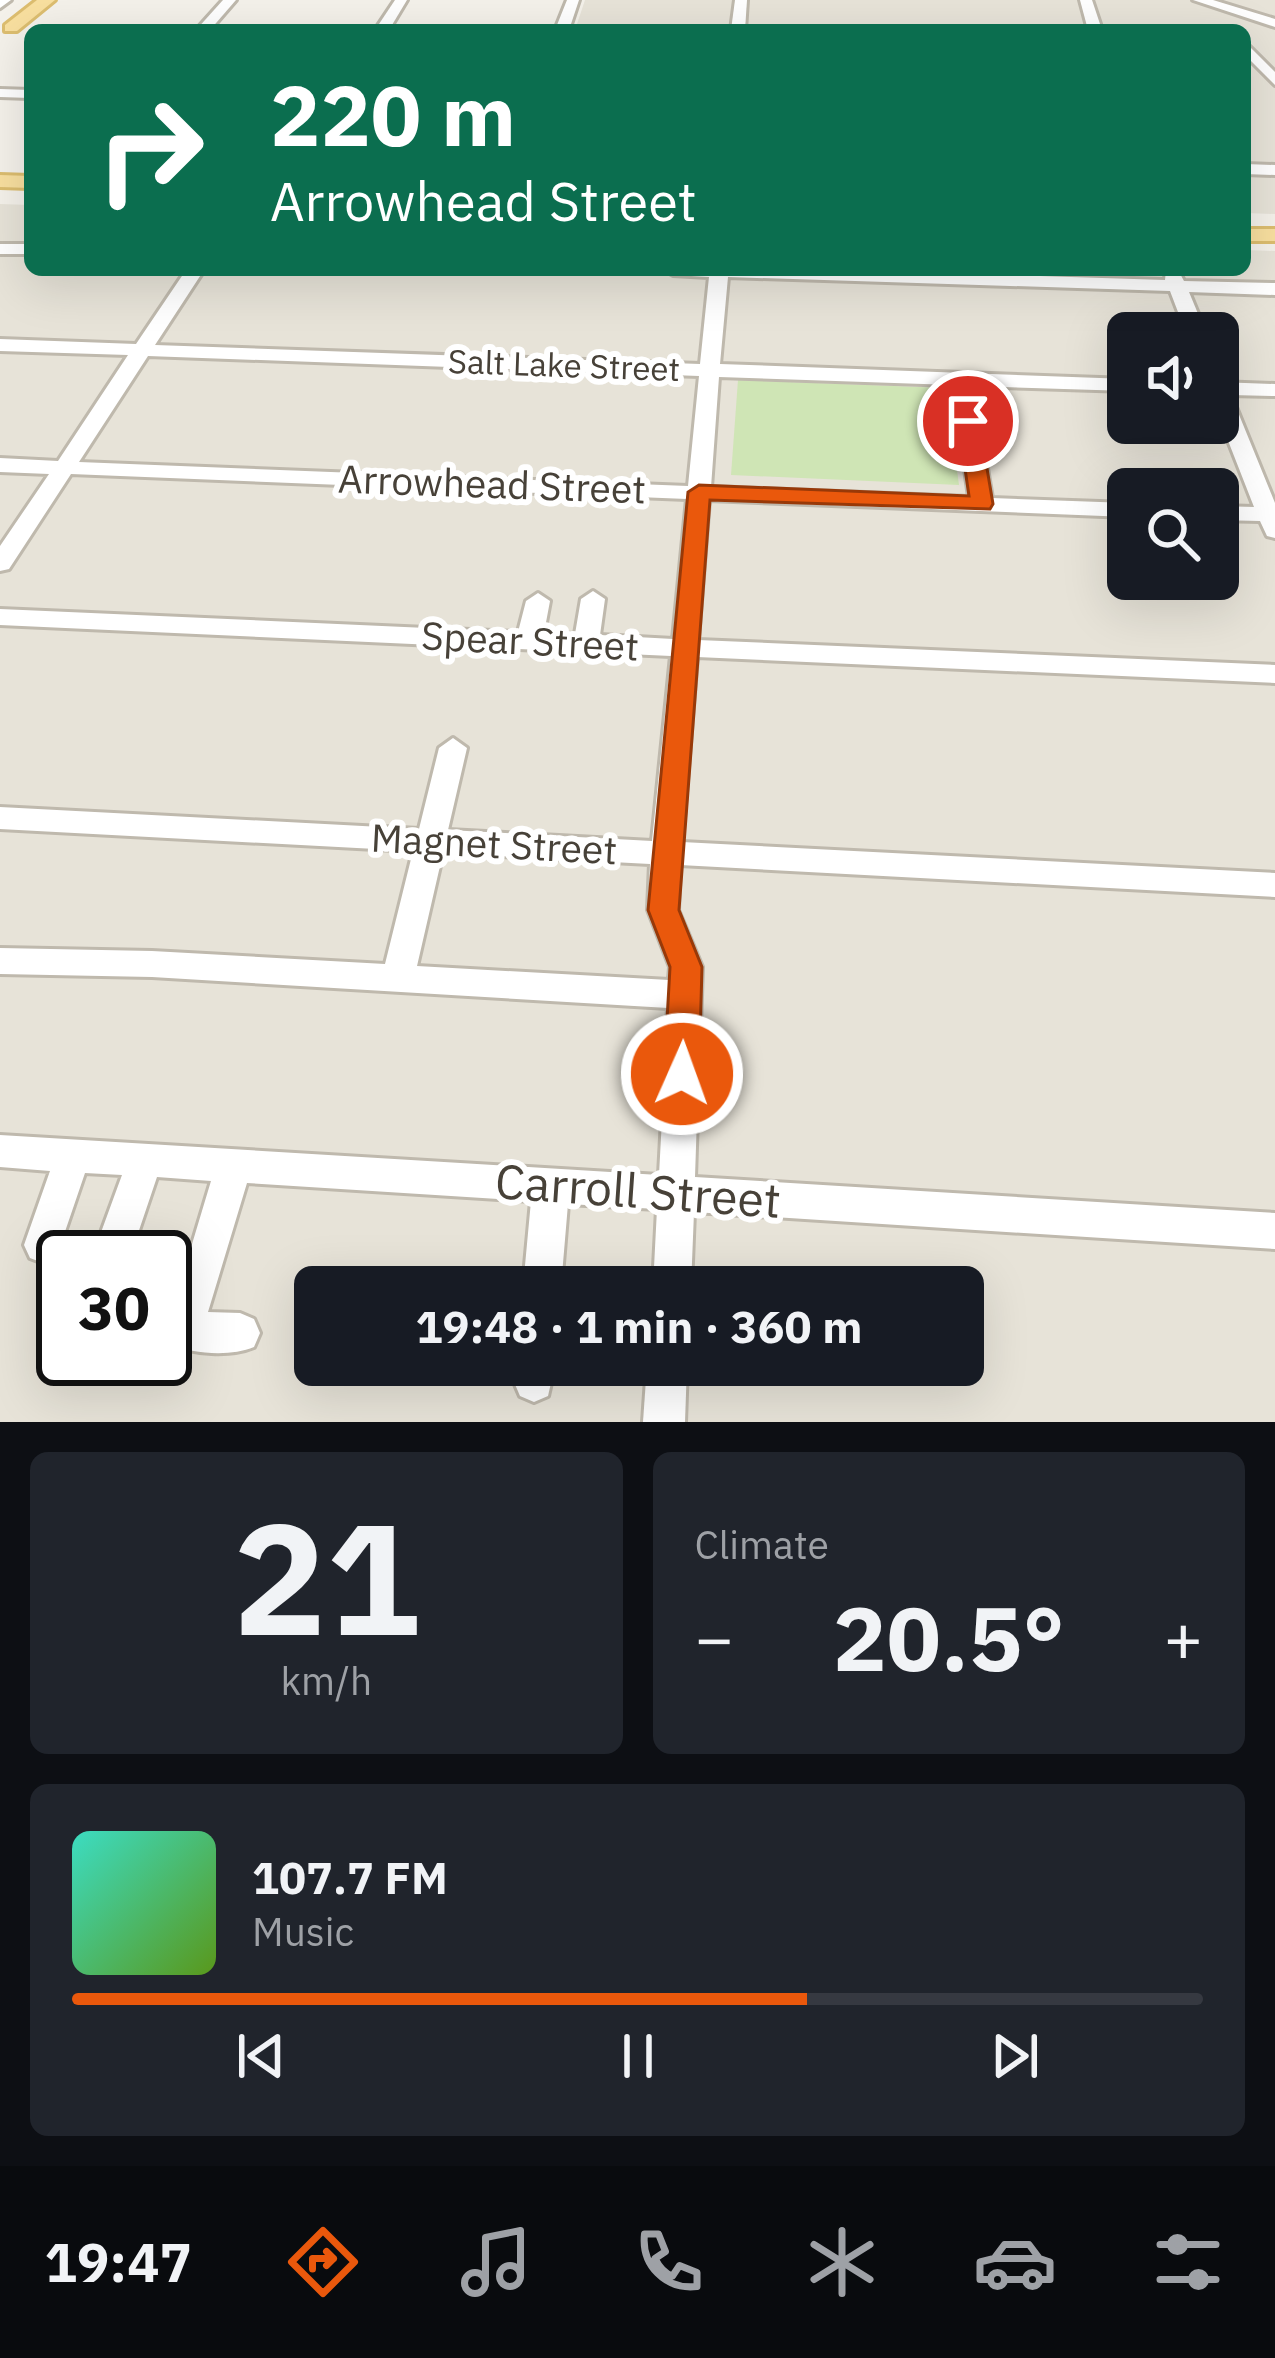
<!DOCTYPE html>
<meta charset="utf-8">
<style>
body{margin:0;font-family:"IBM Plex Sans",sans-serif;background:#20242c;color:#f1f3f6;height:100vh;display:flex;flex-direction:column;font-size:45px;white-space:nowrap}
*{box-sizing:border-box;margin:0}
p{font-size:39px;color:#9ea1a6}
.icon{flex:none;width:66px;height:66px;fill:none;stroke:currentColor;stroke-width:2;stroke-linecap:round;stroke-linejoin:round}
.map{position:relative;height:1422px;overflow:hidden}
.panel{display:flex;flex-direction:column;gap:30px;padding:30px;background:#0d0f14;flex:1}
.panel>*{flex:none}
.banner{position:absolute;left:24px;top:24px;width:1227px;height:252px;border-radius:18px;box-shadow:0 12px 48px #0002;background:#0b6e4f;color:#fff;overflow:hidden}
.buttons{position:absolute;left:1107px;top:312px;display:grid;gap:24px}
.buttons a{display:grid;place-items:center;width:132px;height:132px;border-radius:18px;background:#171b24;box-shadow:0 12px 48px #0002;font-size:60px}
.speed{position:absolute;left:36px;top:1230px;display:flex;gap:24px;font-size:60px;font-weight:700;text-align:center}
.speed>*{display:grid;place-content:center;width:156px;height:156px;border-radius:50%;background:#171b24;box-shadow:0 12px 48px #0002;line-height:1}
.speed .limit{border:6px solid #111;border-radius:18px;background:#fff;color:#111}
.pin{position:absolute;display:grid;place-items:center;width:102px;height:102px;color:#fff;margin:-51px;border:6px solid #fff;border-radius:50%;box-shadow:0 3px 12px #0007}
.me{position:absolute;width:132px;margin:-66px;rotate:2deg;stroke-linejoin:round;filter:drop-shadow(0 0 9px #0008)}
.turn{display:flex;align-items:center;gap:42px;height:252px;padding:0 48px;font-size:54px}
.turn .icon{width:156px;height:156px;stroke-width:2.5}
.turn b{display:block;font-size:84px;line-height:102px}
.big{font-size:90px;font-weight:700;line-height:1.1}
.panel .card{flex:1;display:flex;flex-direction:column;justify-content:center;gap:18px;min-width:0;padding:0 42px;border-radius:18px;background:#20242c}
.panel .dial{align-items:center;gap:0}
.dial b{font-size:156px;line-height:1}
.song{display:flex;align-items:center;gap:36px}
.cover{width:144px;height:144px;border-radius:18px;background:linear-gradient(135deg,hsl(170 70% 55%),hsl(90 70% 35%))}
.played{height:12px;border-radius:6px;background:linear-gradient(90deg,#ea580c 65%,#363941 65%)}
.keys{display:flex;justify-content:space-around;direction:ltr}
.heat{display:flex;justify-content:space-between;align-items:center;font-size:66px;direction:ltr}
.panel .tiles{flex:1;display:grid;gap:30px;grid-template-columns:1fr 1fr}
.card:last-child{grid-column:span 2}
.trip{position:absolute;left:294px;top:1266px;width:690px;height:120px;border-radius:18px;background:#171b24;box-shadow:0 12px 48px #0002;font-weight:700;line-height:120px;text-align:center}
.tabs{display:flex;height:192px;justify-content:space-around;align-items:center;background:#090b0e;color:#9ea1a6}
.tabs .icon{width:84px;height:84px}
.tabs .on{color:#ea580c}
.tabs b{font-size:54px;color:#f1f3f6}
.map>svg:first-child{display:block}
.residential{fill:#e7e3d8;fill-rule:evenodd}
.green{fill:#cfe5b5}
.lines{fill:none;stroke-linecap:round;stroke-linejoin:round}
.minor-casing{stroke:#bfb9ad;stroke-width:6}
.major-casing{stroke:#dcbd6f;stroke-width:6}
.minor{fill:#fff;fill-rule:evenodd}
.major{fill:#f8df9f;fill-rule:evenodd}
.route{fill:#ea580c;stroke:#983908;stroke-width:3}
.labels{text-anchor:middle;stroke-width:12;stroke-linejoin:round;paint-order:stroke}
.far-street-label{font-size:33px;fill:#474138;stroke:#fff}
.street-label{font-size:39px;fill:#474138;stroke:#fff}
.near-street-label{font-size:48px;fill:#474138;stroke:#fff}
</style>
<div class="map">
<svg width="1275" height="1422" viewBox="0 0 1275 1422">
<rect width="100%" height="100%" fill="#f4f1ea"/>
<!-- residential -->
<g class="residential">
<path d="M 585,0 L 1275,0 L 1275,214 L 1245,213 L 1245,30 L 575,30 Z"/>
<path d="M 0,204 L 30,205 L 30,270 L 1245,270 L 1245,250 L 1275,251 L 1275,1422 L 0,1422 ZM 1128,333 L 1218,333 L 1218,423 L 1128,423 ZM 1128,489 L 1218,489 L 1218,579 L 1128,579 ZM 63,1257 L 165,1257 L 165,1359 L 63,1359 ZM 315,1287 L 963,1287 L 963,1365 L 315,1365 Z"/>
</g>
<!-- green -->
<path class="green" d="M 738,380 L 946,388 L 959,485 L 731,475 Z"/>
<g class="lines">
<defs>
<g id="minor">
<path d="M 0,0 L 11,0 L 0,8 Z"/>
<path d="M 223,0 L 236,0 L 210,30 L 196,30 Z"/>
<path d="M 395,0 L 407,0 L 389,30 L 375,30 Z"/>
<path d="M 567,0 L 579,0 L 569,30 L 555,30 Z"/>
<path d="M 735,0 L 747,0 L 745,30 L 731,30 Z"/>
<path d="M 1080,0 L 1092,0 L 1102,30 L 1088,30 Z"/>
<path d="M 1193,0 L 1213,0 L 1275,19 L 1275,27 Z"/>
<path d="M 1245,42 L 1275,72 L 1275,85 L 1245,55 Z"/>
<path d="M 0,89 L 30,90 L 30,98 L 0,97 Z"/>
<path d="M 1245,164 L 1275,165 L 1275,175 L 1245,174 Z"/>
<rect x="0" y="244" width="30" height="10"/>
<path d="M 186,270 L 204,270 L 155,345 L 700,364 L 709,277 L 673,275 L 664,270 L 847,270 L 1165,280 L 1166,270 L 1178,270 L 1184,281 L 1275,283 L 1275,295 L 1189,292 L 1206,333 L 1186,333 L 1170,291 L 728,277 L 720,364 L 1128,379 L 1128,391 L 973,386 L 992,498 L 1128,503 L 1128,517 L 709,500 L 698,640 L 1275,665 L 1275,683 L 697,657 L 682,842 L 1275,873 L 1275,897 L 680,865 L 678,910 L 702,967 L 695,1177 L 1275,1213 L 1275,1249 L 694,1212 L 691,1287 L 653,1287 L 657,1209 L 568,1204 L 561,1287 L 523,1287 L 531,1201 L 247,1183 L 208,1312 L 240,1313 L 254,1319 L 260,1333 L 254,1347 C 230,1357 193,1354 169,1344 L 165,1334 L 211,1181 L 157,1177 L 130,1257 L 92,1257 L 122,1175 L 85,1173 L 56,1258 L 43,1263 L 30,1258 L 24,1245 L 50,1171 L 0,1167 L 0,1135 L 659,1175 L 668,1008 L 152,977 L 0,974 L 0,948 L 152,951 L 385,964 L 413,851 L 0,829 L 0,807 L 419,829 L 439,748 L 453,738 L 467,748 L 448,830 L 652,841 L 671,656 L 0,625 L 0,609 L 518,632 L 526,601 L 538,593 L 550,601 L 544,633 L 575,634 L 581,599 L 593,591 L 605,599 L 600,635 L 673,639 L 687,499 L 71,474 L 9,569 L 0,571 L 0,546 L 49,474 L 0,472 L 0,458 L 58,461 L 128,355 L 0,351 L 0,339 L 136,344 ZM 148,356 L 699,376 L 688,486 L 79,462 ZM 719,377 L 953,385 L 969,497 L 711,487 ZM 443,853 L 650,864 L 648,910 L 670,967 L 669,980 L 417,966 Z"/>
<path d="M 1218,382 L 1275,384 L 1275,396 L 1231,395 L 1275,503 L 1275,538 L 1267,536 L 1260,521 L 1218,520 L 1218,506 L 1254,507 L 1218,415 Z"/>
<path d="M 515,1365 L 555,1365 L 548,1396 L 534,1402 L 520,1396 L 514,1382 Z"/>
<path d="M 647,1365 L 687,1365 L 685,1422 L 643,1422 Z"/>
</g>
<g id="major">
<path d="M 37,0 L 55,0 L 17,31 L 5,31 L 5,25 Z"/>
<path d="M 0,175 L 30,176 L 30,188 L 0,187 Z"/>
<rect x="1245" y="229" width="30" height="12"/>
</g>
</defs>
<!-- minor casing -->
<use href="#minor" class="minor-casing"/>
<!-- major casing -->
<use href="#major" class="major-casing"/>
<!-- minor -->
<use href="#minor" class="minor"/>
<!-- major -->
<use href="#major" class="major"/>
</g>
<!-- route -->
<path class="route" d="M 968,414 L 979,421 L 993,504 L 990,509 L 710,500 L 679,910 L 702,967 L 699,1074 L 694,1085 L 682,1090 L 669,1085 L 664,1074 L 670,967 L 648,910 L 688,492 L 699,485 L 969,496 L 958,421 Z"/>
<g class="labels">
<!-- far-street labels -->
<g class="far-street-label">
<text transform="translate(564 365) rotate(2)" y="12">Salt Lake Street</text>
</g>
<!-- street labels -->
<g class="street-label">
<text transform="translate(492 484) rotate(2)" y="14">Arrowhead Street</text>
<text transform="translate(530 641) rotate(3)" y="14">Spear Street</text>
<text transform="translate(494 844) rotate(3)" y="14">Magnet Street</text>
</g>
<!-- near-street labels -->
<g class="near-street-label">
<text transform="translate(638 1191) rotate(4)" y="17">Carroll Street</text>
</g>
</g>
</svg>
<div class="buttons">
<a><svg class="icon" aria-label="sound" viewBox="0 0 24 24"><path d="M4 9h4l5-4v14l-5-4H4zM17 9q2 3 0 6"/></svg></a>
<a><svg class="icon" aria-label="search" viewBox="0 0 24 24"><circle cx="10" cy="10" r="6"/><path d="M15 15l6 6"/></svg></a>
</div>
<div class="speed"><div class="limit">30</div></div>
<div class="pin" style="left:968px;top:421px;background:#d93025"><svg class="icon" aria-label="arrive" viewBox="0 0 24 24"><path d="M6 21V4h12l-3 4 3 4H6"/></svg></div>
<svg class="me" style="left:682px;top:1074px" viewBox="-20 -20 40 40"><circle r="17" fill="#ea580c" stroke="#fff" stroke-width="3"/><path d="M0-11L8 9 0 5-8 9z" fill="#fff"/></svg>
<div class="trip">19:48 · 1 min · 360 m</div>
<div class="banner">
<div class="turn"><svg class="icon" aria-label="right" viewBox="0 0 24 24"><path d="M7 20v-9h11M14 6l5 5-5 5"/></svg><div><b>220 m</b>Arrowhead Street</div></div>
</div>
</div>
<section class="panel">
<div class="tiles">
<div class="card dial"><b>21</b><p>km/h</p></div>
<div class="card"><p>Climate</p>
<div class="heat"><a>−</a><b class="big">20.5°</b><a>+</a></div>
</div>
<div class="card">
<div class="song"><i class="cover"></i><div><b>107.7 FM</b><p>Music</p></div></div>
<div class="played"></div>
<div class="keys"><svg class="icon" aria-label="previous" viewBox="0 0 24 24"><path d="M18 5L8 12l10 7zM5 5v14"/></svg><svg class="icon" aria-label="pause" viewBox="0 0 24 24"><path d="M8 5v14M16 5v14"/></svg><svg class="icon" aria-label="next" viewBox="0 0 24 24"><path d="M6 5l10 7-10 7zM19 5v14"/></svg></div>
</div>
</div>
</section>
<nav class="tabs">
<b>19:47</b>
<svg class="icon on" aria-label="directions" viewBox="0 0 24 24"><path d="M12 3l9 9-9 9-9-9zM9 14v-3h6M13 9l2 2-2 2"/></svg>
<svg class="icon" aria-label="music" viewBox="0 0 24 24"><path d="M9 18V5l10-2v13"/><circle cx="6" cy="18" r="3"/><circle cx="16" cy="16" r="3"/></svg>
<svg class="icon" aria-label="phone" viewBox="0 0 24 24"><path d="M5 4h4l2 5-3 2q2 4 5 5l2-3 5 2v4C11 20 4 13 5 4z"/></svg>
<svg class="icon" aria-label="climate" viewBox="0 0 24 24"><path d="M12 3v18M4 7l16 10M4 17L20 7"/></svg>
<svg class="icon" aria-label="car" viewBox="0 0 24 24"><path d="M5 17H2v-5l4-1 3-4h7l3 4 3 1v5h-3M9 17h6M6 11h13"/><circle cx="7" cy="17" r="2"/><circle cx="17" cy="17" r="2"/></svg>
<svg class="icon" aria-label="filters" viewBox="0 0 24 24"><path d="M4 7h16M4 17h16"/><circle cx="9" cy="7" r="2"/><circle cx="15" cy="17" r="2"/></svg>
</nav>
